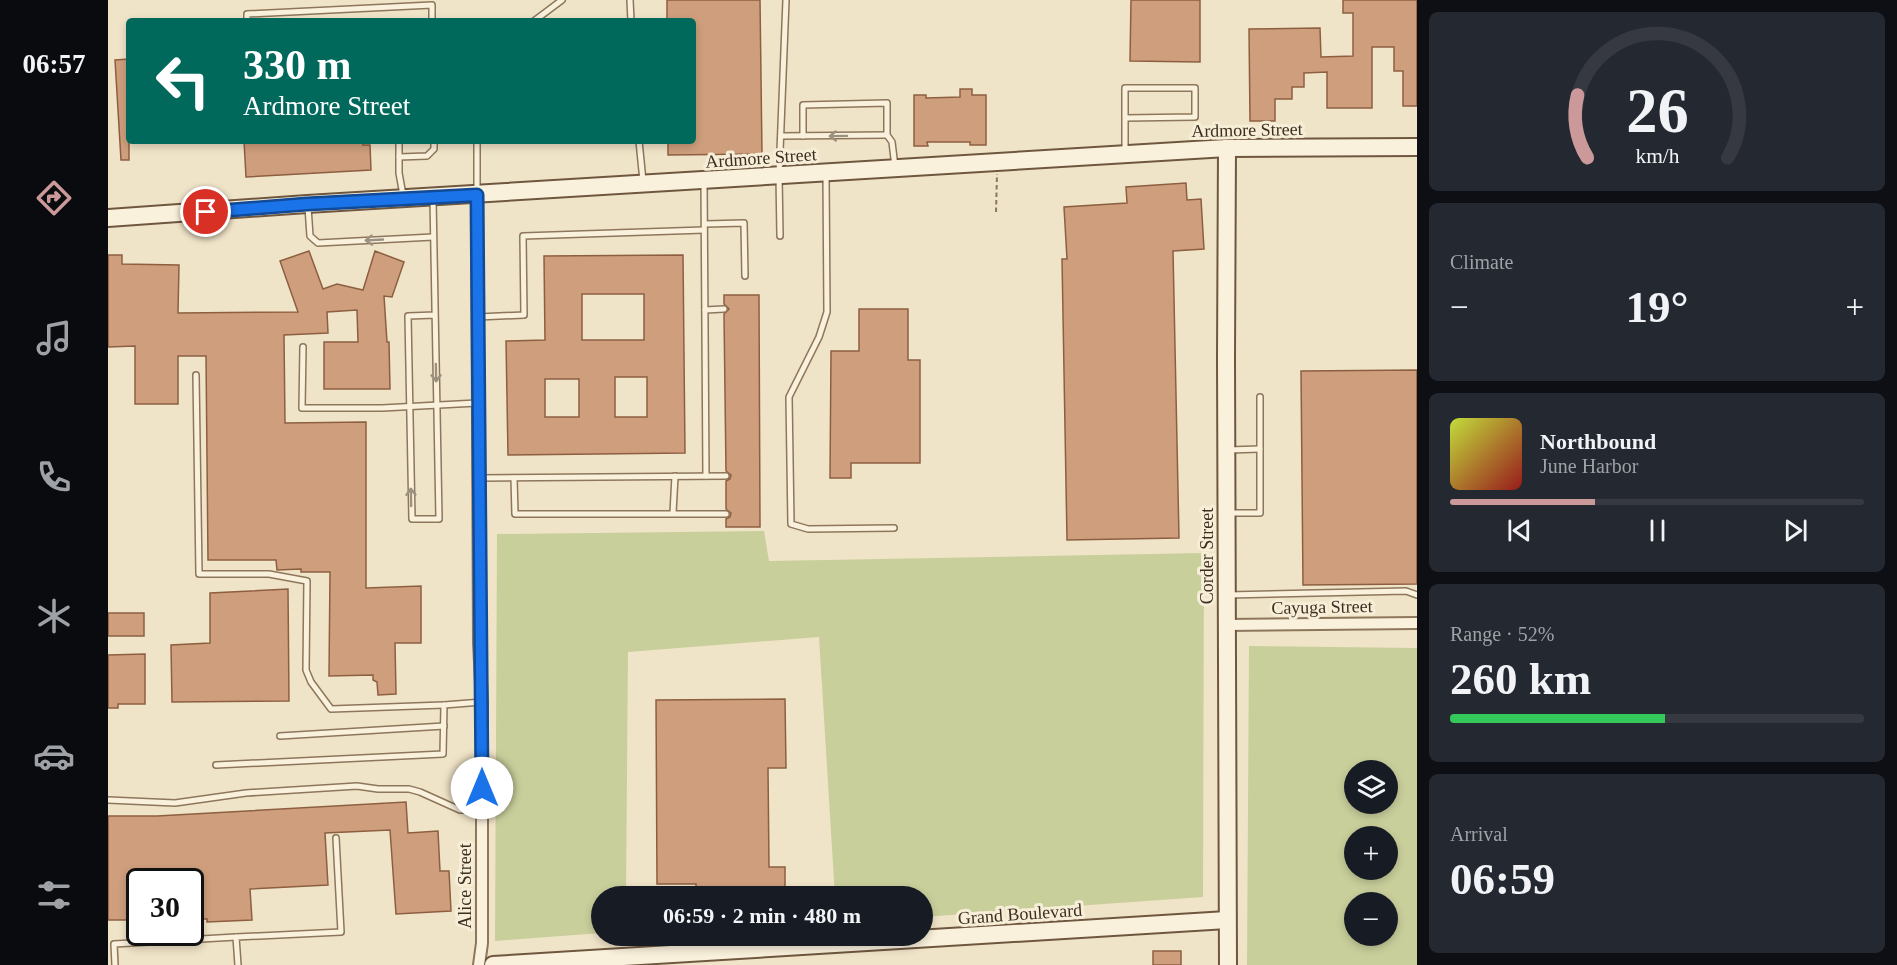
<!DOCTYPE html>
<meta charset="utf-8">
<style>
body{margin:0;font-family:"Times New Roman",serif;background:#242831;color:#f1f3f6;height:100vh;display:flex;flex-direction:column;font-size:22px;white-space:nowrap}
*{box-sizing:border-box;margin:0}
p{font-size:20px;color:#9ea1a6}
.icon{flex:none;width:33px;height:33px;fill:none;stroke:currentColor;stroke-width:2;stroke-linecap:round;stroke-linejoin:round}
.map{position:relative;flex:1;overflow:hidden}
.side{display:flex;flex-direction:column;gap:12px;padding:12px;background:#0d0f14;width:480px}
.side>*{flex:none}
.guide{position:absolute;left:18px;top:18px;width:570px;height:126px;border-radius:6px;box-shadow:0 3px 9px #0003;background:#00695c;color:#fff;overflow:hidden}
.buttons{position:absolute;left:1236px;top:760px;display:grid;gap:12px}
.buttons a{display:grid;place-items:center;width:54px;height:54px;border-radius:50%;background:#171b24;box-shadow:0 3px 9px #0003;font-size:30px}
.speed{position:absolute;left:18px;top:868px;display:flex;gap:12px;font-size:30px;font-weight:700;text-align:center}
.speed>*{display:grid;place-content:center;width:78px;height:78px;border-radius:50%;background:#171b24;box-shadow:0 3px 9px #0003;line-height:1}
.speed .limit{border:3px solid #111;border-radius:9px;background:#fff;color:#111}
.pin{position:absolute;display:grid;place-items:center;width:51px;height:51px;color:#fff;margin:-26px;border:3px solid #fff;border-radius:50%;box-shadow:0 2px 6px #0007}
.me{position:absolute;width:66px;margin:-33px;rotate:0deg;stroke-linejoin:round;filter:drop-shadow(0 0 4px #0008)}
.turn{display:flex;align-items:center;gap:21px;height:126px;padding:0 18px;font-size:27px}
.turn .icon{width:78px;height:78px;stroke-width:2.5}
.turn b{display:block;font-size:42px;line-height:51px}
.big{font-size:45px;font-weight:700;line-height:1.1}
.side .tile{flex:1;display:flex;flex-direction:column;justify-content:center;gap:9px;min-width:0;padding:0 21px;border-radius:9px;background:#242831}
.side .dial{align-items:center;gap:0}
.dial svg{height:156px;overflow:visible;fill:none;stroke:#363941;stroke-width:7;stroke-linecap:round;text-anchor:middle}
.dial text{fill:#f1f3f6;stroke:none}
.song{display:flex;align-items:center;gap:18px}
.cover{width:72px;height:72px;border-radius:9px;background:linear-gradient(135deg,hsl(70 70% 55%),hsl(0 70% 35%))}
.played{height:6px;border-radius:3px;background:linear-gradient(90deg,#cc999b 35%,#363941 35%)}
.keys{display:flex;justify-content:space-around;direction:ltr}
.heat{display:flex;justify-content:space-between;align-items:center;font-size:33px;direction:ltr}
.charge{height:9px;border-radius:4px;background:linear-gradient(90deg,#34c759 52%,#363941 0)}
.trip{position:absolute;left:483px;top:886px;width:342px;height:60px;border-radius:30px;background:#171b24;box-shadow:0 3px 9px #0003;font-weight:700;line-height:60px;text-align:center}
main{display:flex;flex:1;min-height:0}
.tabs{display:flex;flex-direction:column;width:108px;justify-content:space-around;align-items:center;background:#090b0e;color:#9ea1a6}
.tabs .icon{width:42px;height:42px}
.tabs .selected{color:#cc999b}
.tabs b{font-size:27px;color:#f1f3f6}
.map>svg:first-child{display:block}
.green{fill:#c9cf9b;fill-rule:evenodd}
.building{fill:#cf9f7d;stroke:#8d5f41;stroke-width:1.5;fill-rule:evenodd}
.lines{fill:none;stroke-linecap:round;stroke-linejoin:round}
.lane-casing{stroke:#8d765c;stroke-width:8}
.street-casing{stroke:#8d765c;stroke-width:14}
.secondary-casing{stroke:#6f573f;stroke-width:20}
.path{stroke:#8d765c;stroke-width:2;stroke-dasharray:4.5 3;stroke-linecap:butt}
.lane{stroke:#faf1dc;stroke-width:5}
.street{stroke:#faf1dc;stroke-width:10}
.secondary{stroke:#faf1dc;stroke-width:16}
.oneway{stroke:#9c907e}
.route-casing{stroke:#114b97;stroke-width:15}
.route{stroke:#1a73e8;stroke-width:10}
.labels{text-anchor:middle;stroke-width:6;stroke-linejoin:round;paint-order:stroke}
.street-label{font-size:18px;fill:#3d2e20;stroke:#f7eed8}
</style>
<main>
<nav class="tabs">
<b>06:57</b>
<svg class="icon selected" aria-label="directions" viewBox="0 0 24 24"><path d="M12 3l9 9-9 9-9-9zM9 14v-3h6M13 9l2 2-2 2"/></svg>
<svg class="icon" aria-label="music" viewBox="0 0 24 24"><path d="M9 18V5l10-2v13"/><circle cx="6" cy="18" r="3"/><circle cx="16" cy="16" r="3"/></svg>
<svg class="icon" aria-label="phone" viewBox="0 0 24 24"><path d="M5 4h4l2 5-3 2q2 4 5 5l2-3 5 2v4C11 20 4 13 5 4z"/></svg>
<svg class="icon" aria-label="climate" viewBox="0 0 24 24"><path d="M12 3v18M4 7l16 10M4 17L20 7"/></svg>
<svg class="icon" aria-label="car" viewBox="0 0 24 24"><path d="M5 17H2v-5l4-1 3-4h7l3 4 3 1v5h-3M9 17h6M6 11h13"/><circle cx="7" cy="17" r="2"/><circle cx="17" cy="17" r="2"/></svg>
<svg class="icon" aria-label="filters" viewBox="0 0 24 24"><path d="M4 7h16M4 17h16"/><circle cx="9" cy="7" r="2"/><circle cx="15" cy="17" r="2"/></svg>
</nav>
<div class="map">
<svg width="1309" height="965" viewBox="0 0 1309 965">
<rect width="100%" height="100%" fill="#f0e4c8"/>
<!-- green -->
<g class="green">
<path d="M 656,531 L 661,561 L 1096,553 L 1095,897 L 815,917 L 814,897 L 727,897 L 711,637 L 520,652 L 518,897 L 494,897 L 493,933 L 387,941 L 389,534 Z"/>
<path d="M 1141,646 L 1309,648 L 1309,965 L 1139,965 ZM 1246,771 L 1280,771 L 1280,804 L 1246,804 ZM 1246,837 L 1280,837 L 1280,870 L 1246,870 ZM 1246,903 L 1280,903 L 1280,936 L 1246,936 Z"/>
</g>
<!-- building -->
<g class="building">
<path d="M 559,0 L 652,0 L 654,154 L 560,155 L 560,141 L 585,141 L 585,21 L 559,21 Z"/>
<path d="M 1023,0 L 1092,0 L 1092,62 L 1022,61 Z"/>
<path d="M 1235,0 L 1309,0 L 1309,106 L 1295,106 L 1295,71 L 1286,71 L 1286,47 L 1264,47 L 1264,108 L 1219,108 L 1219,72 L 1196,73 L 1196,87 L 1184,87 L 1184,99 L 1167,99 L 1167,121 L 1142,121 L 1141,29 L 1212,28 L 1213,57 L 1245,56 L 1245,13 L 1235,13 Z"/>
<path d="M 21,59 L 21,160 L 13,160 L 7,60 Z"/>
<path d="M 852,89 L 864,89 L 864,95 L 878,95 L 878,145 L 862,145 L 862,142 L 819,142 L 820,146 L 806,146 L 806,95 L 818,95 L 818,98 L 852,97 Z"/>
<path d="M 136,141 L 255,141 L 255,145 L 262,145 L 263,170 L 138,177 Z"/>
<path d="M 1078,183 L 1079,200 L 1093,199 L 1096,249 L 1065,251 L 1071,538 L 959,540 L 954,259 L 959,259 L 956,207 L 1019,203 L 1018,187 Z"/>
<path d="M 201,251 L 215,289 L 229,284 L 255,290 L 267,251 L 296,262 L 284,297 L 276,296 L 279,342 L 281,342 L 282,389 L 216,389 L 216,342 L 250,342 L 249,310 L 219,312 L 220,333 L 176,335 L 177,423 L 258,422 L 258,588 L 313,586 L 313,643 L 287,643 L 288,694 L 270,695 L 269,682 L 265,680 L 265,675 L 221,676 L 222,572 L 193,572 L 193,569 L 169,570 L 168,560 L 100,560 L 98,356 L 70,356 L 70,404 L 27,404 L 27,346 L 0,347 L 0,255 L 14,255 L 14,264 L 71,265 L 70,313 L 190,312 L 172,261 Z"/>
<path d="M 575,255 L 577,453 L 400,455 L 398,341 L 437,340 L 436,256 ZM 474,294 L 536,294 L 536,340 L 474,340 ZM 507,377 L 539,377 L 539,417 L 507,417 ZM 437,379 L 471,379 L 471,417 L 437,417 Z"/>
<path d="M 616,295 L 651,295 L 652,527 L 618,527 L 618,519 L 622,517 L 623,513 L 618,509 L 618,481 L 622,479 L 623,475 L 618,471 L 616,314 L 621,309 L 616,304 Z"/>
<path d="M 751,309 L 800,309 L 800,360 L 812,360 L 812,463 L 743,463 L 743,478 L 722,478 L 723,351 L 751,351 Z"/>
<path d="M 1309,370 L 1309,584 L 1195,585 L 1193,371 Z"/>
<path d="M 180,589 L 181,701 L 64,702 L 63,645 L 102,643 L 102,593 Z"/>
<rect x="0" y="613" width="36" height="23"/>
<path d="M 37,654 L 37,704 L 10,704 L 10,708 L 0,708 L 0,655 Z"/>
<path d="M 677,699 L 678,768 L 660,768 L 661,867 L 677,867 L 677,897 L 634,897 L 634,891 L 588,891 L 588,884 L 549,884 L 548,700 Z"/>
<path d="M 298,802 L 300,833 L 330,831 L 332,871 L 341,871 L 343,911 L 288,914 L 282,830 L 217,833 L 220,885 L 142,889 L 144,920 L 99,922 L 99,919 L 82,919 L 82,882 L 32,882 L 32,920 L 0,920 L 0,816 L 49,816 Z"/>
<rect x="1045" y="951" width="28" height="14"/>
</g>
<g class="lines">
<defs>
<g id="lane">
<path d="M 522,0 L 523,21"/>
<path d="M 139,21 L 139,14 L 324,5 L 324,21"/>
<path d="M 426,21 L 454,0"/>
<path d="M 1017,118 L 1087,117 L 1087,88 L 1017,88 L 1017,153"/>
<path d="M 673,136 L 779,135"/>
<path d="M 695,136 L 695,105 L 779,103 L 779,135 L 784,142 L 787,167"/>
<path d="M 291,141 L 291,173 L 295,195"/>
<path d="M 531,141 L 535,181"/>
<path d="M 291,157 L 319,156 L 326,149 L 326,141"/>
<path d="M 718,175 L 719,312 L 711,337 L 681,397 L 683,524 L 700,529 L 786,528"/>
<path d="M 596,181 L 598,476"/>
<path d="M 369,190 L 369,141"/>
<path d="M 325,199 L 331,519 L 304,519 L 300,316 L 327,315"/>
<path d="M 200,207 L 202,236 L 210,243 L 325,237"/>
<path d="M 597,224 L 636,223 L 637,276"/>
<path d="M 672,236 L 671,176 L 678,0"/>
<path d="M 597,310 L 616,309"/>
<path d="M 370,317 L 416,315 L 415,236 L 596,230"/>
<path d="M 195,347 L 194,408 L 274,408 L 369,403"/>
<path d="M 88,375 L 91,574 L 161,574 L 199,581 L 198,670 L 203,682 L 223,709 L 336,705"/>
<path d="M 1120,450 L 1152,449"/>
<path d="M 371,478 L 618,476"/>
<path d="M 406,478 L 407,514 L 618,514"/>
<path d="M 565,513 L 567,476"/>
<path d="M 1120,513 L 1152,513 L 1152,397"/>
<path d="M 1120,595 L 1298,591 L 1309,595"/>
<path d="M 172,736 L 336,726"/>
<path d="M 108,765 L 335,754 L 336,705 L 374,702"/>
<path d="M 0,800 L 67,803 L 138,793 L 249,786 L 270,789 L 301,789 L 312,792 L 352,810 L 374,810"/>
<path d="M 7,965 L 6,944 L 128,937"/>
<path d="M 130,965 L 128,937 L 233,932 L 228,838"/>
</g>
<g id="street">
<path d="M 369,195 L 371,643 L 374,702 L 374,943 L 371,965"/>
<path d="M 1118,625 L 1309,623"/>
</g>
<g id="secondary">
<path d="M 1119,148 L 1118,358 L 1120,965"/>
<path d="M 0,218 L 199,204 L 1119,148 L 1309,147"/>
<path d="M 385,965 L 1119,920"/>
</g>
</defs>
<!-- lane casing -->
<use href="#lane" class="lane-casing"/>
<!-- street casing -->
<use href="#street" class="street-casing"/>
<!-- secondary casing -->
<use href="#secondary" class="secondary-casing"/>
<!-- path -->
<path class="path" d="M 888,212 L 889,174"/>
<!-- lane -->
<use href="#lane" class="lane"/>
<!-- street -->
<use href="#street" class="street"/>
<!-- secondary -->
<use href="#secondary" class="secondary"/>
</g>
<!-- one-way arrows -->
<defs><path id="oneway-shaft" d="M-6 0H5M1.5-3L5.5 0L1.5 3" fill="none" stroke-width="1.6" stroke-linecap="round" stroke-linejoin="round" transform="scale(1.5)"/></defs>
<g class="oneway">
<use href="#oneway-shaft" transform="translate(730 136) rotate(179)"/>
<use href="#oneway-shaft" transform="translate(266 240) rotate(177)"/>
<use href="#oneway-shaft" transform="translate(328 373) rotate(89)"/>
<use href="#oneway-shaft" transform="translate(303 497) rotate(-91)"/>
</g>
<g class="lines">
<defs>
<path id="route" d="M 98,212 L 199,204 L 369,195 L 374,788"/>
</defs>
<!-- route casing -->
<use href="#route" class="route-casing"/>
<!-- route -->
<use href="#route" class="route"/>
</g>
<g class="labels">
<!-- street labels -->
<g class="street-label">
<text transform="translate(1139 130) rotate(-1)" y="6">Ardmore Street</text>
<text transform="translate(653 158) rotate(-4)" y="6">Ardmore Street</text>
<text transform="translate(1099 556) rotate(-90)" y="6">Corder Street</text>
<text transform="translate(1214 607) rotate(-1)" y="6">Cayuga Street</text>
<text transform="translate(357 886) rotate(-90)" y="6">Alice Street</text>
<text transform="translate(912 914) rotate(-4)" y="6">Grand Boulevard</text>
</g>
</g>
</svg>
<div class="buttons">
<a><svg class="icon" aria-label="layers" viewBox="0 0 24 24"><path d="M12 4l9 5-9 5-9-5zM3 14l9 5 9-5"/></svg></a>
<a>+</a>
<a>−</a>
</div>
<div class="speed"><div class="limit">30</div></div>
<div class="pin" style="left:98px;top:212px;background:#d93025"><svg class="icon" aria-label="arrive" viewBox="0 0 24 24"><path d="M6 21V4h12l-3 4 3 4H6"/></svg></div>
<svg class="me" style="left:374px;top:788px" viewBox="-20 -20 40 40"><circle r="19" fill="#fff"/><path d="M0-13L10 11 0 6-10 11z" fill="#1a73e8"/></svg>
<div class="trip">06:59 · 2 min · 480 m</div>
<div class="guide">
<div class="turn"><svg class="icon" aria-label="left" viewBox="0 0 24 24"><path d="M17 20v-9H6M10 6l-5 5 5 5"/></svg><div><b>330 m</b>Ardmore Street</div></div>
</div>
</div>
<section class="side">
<div class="tile dial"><svg viewBox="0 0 100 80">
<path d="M14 69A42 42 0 1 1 86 69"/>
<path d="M14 69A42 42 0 0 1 9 37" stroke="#cc999b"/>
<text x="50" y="56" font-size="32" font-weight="700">26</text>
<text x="50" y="72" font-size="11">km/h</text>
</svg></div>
<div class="tile"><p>Climate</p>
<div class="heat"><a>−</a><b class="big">19°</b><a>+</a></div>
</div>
<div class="tile">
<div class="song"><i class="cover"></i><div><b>Northbound</b><p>June Harbor</p></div></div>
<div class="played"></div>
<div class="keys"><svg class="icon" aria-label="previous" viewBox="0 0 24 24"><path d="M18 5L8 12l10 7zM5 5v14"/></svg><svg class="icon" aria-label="pause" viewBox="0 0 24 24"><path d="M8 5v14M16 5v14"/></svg><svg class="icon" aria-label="next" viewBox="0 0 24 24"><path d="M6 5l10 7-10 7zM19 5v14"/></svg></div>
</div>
<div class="tile"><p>Range · 52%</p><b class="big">260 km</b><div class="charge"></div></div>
<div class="tile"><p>Arrival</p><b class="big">06:59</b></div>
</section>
</main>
